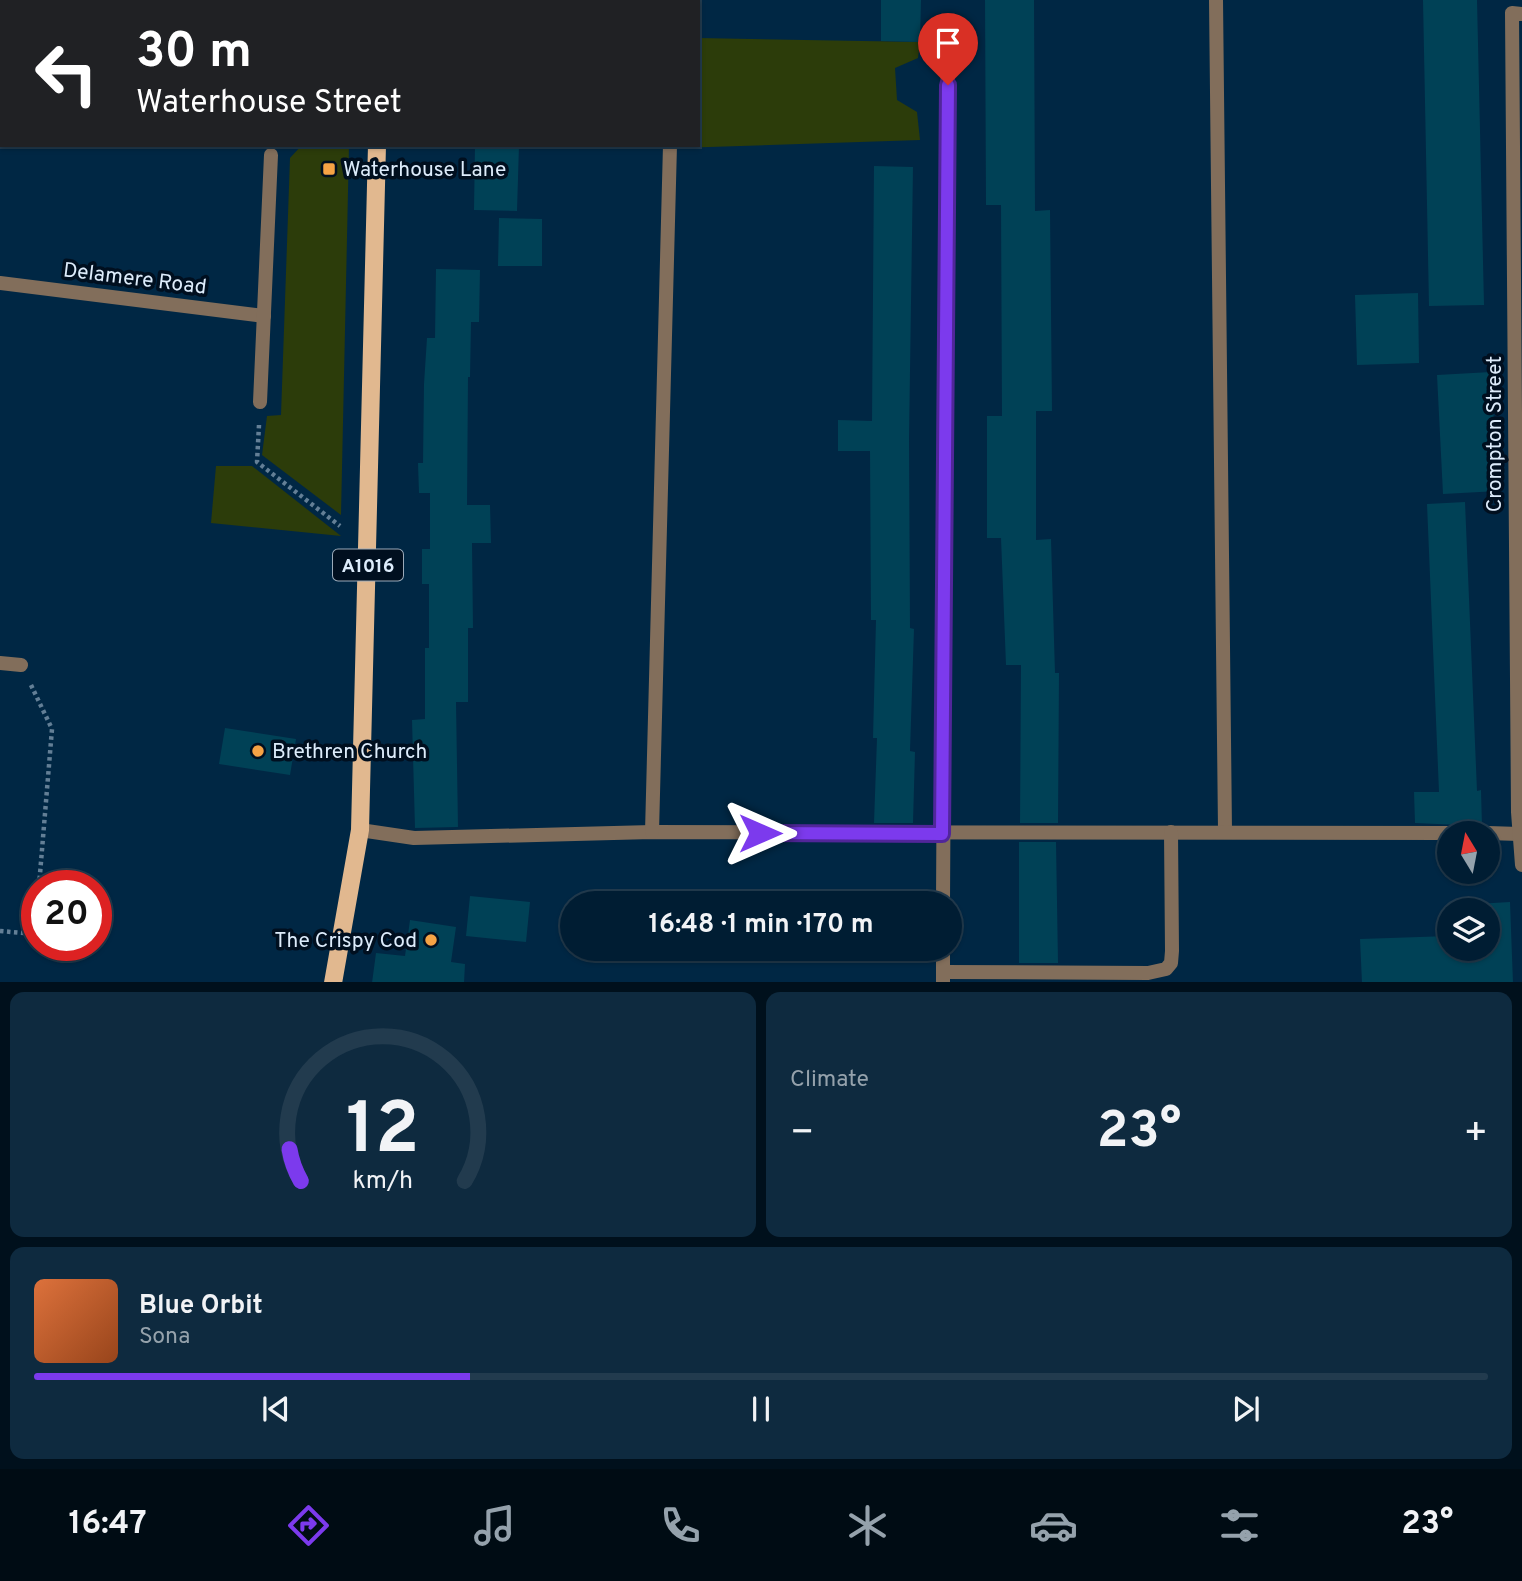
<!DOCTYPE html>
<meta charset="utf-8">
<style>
body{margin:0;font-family:Overpass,sans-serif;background:#0e2a3f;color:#f1f3f6;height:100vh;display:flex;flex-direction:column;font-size:26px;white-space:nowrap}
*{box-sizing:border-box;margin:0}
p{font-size:23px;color:#95a2ac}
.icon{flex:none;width:38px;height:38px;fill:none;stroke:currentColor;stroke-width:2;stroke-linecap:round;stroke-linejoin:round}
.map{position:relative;height:982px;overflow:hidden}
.drawer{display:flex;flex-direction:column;gap:10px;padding:10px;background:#00101c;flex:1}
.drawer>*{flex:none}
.guide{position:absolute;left:0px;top:0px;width:700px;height:147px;box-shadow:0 2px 5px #0004,0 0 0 2px #223b4e;background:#202124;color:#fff;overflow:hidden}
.needle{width:46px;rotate:350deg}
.buttons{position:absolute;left:1437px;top:821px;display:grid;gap:14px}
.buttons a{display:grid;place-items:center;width:63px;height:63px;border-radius:50%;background:#001d33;box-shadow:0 2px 5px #0004,0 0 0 2px #223b4e;font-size:35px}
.speed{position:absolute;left:21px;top:870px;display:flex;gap:14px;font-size:35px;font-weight:700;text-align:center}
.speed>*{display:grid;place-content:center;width:91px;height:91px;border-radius:50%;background:#001d33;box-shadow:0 2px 5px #0004,0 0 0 2px #223b4e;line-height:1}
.speed .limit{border:10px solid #d22;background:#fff;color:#111}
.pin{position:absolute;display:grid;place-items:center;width:60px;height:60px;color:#fff;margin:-72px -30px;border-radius:50% 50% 50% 0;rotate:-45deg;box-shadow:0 0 7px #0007}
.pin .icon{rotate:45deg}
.me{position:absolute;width:77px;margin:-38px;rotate:90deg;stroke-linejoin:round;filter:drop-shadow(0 0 5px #0008)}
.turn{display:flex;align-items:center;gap:24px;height:147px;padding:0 21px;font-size:32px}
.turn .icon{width:91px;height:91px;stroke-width:2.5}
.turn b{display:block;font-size:49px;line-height:60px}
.big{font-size:52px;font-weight:700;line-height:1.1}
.drawer .card{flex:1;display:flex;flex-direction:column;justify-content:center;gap:10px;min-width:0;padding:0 24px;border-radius:14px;background:#0e2a3f}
.drawer .dial{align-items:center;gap:0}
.dial svg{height:182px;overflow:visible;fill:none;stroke:#223b4e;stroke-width:7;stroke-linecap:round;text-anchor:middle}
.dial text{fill:#f1f3f6;stroke:none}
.song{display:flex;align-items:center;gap:21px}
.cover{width:84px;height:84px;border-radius:10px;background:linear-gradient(135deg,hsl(20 70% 55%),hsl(20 70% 35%))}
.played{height:7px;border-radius:4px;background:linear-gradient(90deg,#7c3aed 30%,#223b4e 30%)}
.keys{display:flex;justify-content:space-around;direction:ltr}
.heat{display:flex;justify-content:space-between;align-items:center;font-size:38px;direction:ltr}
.drawer .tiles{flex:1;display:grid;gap:10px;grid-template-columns:1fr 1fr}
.card:last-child{grid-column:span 2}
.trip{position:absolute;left:560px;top:891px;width:402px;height:70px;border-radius:35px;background:#001d33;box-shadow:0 2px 5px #0004,0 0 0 2px #223b4e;font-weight:700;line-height:70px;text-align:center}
.tab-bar{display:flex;height:112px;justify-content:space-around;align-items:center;background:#000c14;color:#95a2ac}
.tab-bar .icon{width:49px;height:49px}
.tab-bar .current{color:#7c3aed}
.tab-bar b{font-size:32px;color:#f1f3f6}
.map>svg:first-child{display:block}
.green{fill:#2c3c0a}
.building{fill:#004156}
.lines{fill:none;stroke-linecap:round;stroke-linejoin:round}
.path{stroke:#637f96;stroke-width:4.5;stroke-dasharray:3.5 3.5;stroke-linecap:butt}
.lane{stroke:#826e5b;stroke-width:14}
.street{stroke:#826e5b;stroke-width:14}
.primary{stroke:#e1b88f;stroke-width:18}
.route-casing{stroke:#51269a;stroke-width:18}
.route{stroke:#7c3aed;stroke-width:12}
.poi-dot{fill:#f5a345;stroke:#000f1f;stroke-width:2.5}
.labels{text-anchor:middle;stroke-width:7;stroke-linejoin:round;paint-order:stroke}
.shield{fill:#000f1f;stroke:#9baab9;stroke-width:2}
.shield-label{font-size:19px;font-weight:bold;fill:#ddecfb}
.poi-label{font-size:21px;fill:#ddecfb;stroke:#000f1f;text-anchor:start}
.street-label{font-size:21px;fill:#ddecfb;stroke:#000f1f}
</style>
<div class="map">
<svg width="1522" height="983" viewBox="0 0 1522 983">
<rect width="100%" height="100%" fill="#002744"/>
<!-- green -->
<g class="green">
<path d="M 698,38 L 920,42 L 918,58 L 895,68 L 897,100 L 917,112 L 920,140 L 678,148 L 678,145 L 698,145 Z"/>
<path d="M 302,145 L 349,145 L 341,515 L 262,455 L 267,416 L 281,415 L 290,158 Z"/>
<path d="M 216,466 L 252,466 L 341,536 L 211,523 Z"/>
</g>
<!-- building -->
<g class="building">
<path d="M 881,0 L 921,0 L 920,42 L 881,41 Z"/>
<path d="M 985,0 L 1034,0 L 1035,211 L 1050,210 L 1052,411 L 1036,411 L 1036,540 L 1051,539 L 1055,673 L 1059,673 L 1058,823 L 1020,823 L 1021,665 L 1006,665 L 1001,538 L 987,538 L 987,416 L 1002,416 L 1001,205 L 986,205 Z"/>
<path d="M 1423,0 L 1477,0 L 1484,305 L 1429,306 Z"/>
<path d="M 475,145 L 519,145 L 517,211 L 474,210 Z"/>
<path d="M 874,166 L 913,167 L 909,440 L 910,628 L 914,629 L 910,751 L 915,752 L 913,823 L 874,823 L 877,738 L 873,738 L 876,620 L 871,620 L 870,451 L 838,451 L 838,420 L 872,421 Z"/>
<path d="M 499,218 L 542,219 L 542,266 L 498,266 Z"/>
<path d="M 436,269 L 480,270 L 479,322 L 471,322 L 470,377 L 468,377 L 467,505 L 490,505 L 491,543 L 472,543 L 473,628 L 468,628 L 468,702 L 456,702 L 458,827 L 415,828 L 412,720 L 425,719 L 425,648 L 429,648 L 429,584 L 422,584 L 422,549 L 430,549 L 430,493 L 419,493 L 418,463 L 423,463 L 424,384 L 427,338 L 435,338 Z"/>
<path d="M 1418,293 L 1419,363 L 1357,365 L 1355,295 Z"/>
<path d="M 1491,372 L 1498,491 L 1443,494 L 1437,375 Z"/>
<path d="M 1465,502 L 1477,791 L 1481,790 L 1482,826 L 1415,823 L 1414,792 L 1439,792 L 1427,504 Z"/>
<path d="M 225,728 L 296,739 L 290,775 L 219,764 Z"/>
<path d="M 1019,842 L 1056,842 L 1058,963 L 1019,963 Z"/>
<path d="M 470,896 L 530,902 L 526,942 L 466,936 Z"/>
<path d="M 1510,902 L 1513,983 L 1362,983 L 1360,939 L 1449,936 L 1449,948 L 1488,948 L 1488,910 L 1477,910 L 1476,904 Z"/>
<path d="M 410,920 L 456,927 L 451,962 L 465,964 L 464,983 L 372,983 L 376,953 L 405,956 Z"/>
</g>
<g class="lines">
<!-- path -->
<g class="path">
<path d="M 273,2 L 273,0"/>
<path d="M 259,425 L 257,462 L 340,526"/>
<path d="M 31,685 L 52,729 L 39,886"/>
<path d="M 0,931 L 35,934 L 37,909"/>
</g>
<!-- lane -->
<g class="lane">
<path d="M 1216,0 L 1225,831"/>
<path d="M 673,2 L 673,0"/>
<path d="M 360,830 L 414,838 L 652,832 L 1449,833"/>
<path d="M 652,832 L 670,145"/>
<path d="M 1488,833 L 1519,834"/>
<path d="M 943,972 L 1148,973 L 1166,969 L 1171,963 L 1172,951 L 1171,832"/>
</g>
<!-- street -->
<g class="street">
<path d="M 1522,14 L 1512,13 L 1518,812 L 1522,865"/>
<path d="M 0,283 L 264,316"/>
<path d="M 260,402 L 271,155"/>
<path d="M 0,663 L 21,665"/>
<path d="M 943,903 L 948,23"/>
<path d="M 943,948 L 943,983"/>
</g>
<!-- primary -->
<g class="primary">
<path d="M 382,2 L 382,0"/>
<path d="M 333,983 L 360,830 L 377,145"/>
</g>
</g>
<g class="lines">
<defs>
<path id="route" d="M 760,833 L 942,834 L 948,85"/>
</defs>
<!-- route casing -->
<use href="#route" class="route-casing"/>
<!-- route -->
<use href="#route" class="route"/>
</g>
<!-- markers -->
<g class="poi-dot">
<rect x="322" y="162" width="14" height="14" rx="3.5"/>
<circle cx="258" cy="751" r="7"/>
<circle cx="431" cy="940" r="7"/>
</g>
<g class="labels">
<!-- shield labels -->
<rect class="shield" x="333" y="549.5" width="70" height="31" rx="5"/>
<g class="shield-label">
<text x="368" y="572">A1016</text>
</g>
<!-- poi labels -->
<g class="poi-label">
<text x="343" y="176">Waterhouse Lane</text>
<text x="272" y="758">Brethren Church</text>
<text x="417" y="947" text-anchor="end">The Crispy Cod</text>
</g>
<!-- street labels -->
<g class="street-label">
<text transform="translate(135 278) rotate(7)" y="7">Delamere Road</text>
<text transform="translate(1494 434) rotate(-90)" y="7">Crompton Street</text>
</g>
</g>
</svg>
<div class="buttons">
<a><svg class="needle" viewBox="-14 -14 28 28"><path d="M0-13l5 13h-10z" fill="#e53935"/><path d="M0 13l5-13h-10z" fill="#95a2ac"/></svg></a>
<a><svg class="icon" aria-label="layers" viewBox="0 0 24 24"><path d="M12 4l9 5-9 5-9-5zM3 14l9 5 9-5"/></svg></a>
</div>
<div class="speed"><div class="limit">20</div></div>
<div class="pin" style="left:948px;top:85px;background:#d93025"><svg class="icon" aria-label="arrive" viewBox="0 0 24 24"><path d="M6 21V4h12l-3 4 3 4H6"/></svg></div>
<svg class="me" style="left:760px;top:833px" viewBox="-20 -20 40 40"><path d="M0-17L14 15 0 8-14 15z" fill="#7c3aed" stroke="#fff" stroke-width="4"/></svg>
<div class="trip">16:48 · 1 min · 170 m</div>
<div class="guide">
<div class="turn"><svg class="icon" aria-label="left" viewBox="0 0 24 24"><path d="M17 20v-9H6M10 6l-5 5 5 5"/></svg><div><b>30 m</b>Waterhouse Street</div></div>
</div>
</div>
<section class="drawer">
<div class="tiles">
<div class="card dial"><svg viewBox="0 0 100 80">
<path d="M14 69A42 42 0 1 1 86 69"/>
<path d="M14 69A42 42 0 0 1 9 55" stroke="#7c3aed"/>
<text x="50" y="56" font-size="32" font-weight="700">12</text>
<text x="50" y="72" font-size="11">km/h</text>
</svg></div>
<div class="card"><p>Climate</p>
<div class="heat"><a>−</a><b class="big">23°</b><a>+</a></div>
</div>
<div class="card">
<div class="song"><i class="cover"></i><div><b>Blue Orbit</b><p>Sona</p></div></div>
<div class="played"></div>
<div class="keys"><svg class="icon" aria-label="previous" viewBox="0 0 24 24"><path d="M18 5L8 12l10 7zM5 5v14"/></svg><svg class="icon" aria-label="pause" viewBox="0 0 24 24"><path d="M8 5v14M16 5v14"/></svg><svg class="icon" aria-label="next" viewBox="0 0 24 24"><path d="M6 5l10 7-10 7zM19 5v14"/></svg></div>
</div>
</div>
</section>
<nav class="tab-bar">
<b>16:47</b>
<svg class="icon current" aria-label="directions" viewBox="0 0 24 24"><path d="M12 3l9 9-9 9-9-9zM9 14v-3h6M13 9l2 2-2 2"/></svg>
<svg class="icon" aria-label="music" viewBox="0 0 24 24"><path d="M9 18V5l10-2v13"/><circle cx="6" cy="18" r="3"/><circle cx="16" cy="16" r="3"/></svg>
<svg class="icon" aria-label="phone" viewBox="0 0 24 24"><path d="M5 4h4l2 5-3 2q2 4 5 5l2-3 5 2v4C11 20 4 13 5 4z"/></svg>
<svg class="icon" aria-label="climate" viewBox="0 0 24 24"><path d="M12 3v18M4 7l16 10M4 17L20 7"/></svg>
<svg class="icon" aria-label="car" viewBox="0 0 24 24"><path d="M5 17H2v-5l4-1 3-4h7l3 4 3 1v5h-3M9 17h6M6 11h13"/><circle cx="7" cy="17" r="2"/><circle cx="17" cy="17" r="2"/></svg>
<svg class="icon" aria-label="filters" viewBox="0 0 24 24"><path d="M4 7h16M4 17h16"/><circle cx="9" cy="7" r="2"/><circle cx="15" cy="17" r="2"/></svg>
<b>23°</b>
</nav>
